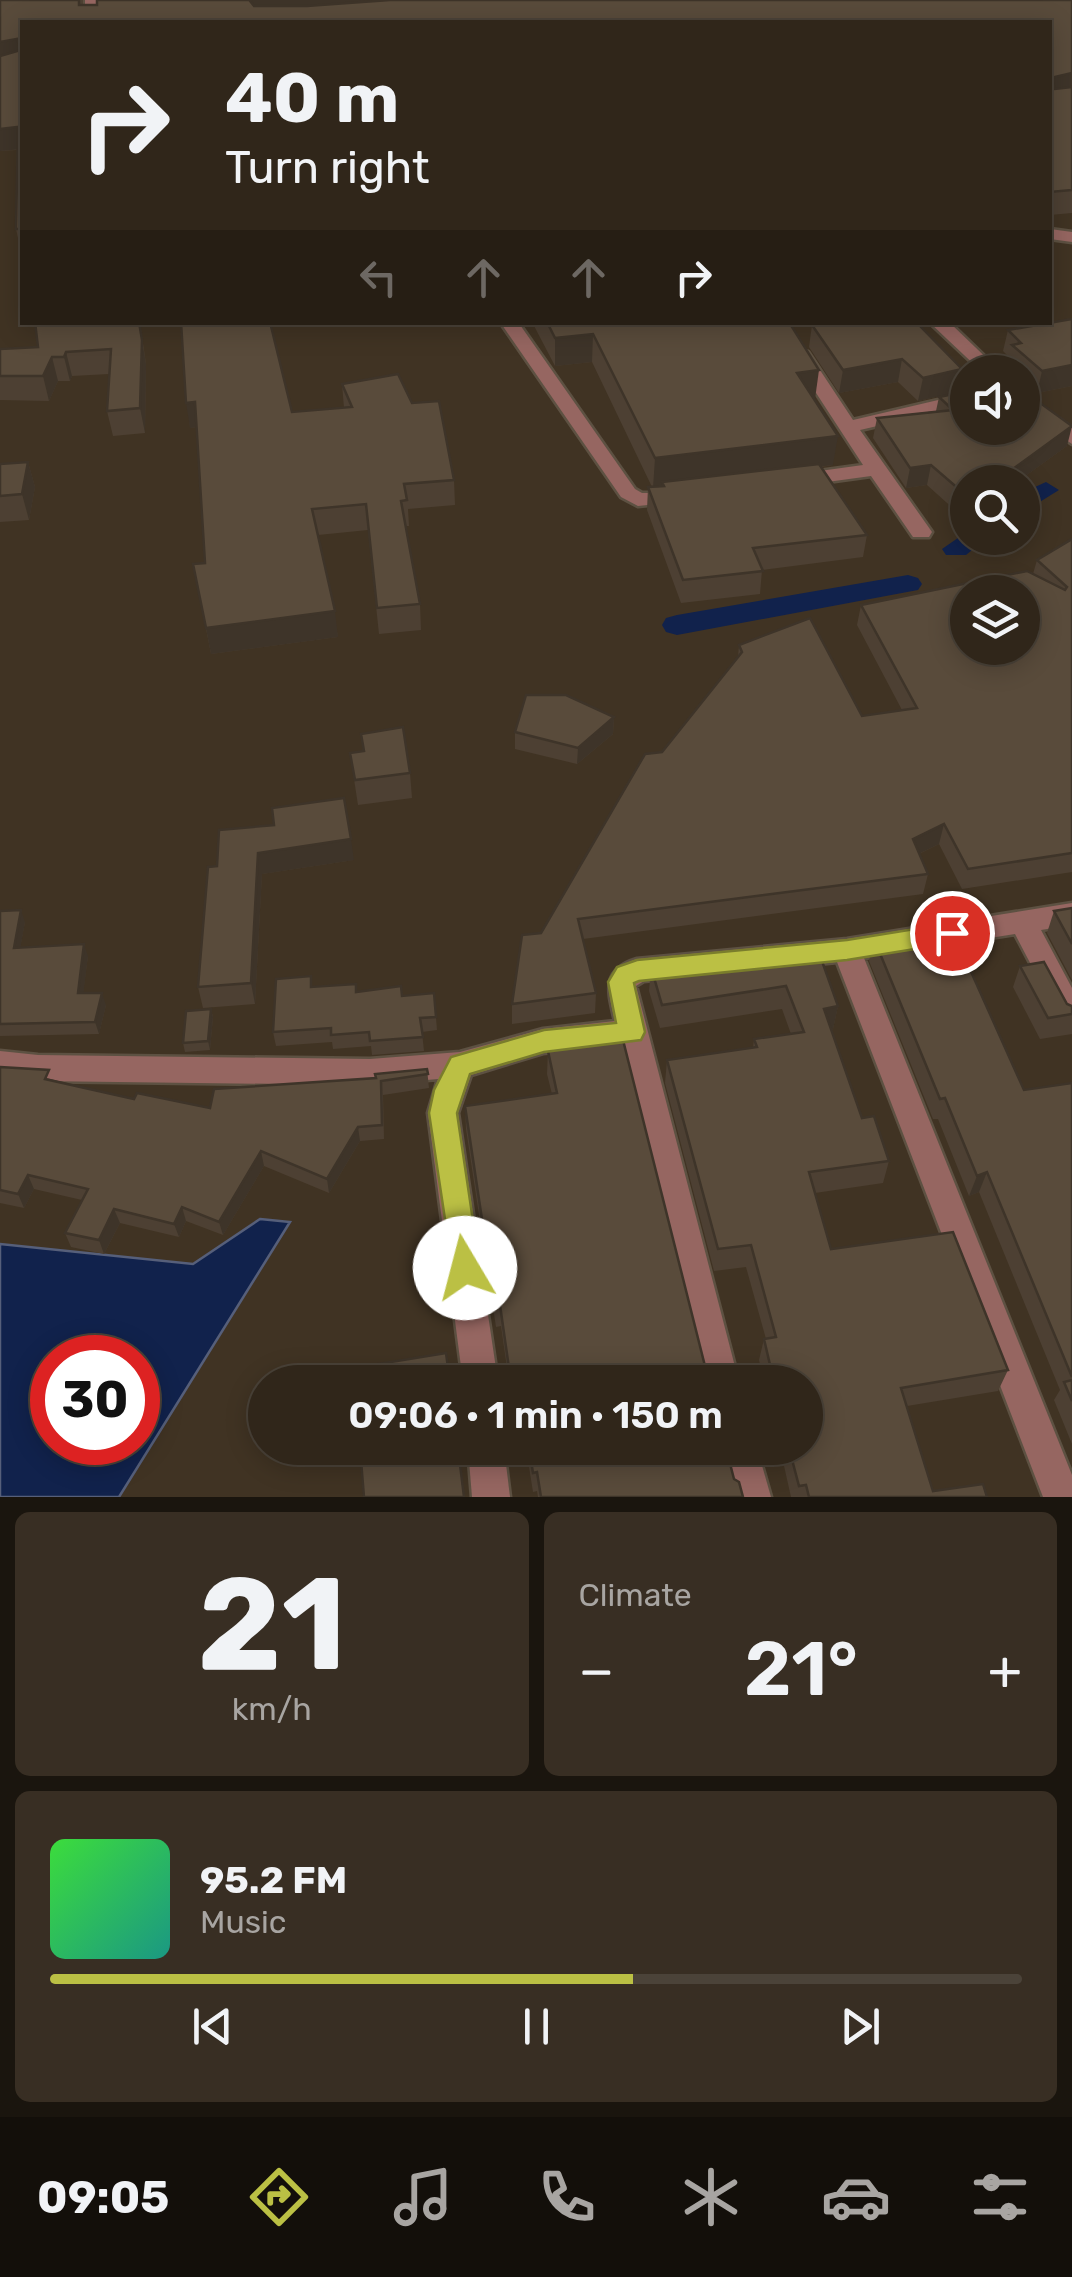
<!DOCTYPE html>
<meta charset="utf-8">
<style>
body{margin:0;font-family:Rubik,sans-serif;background:#382e23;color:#f1f3f6;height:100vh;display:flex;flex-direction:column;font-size:38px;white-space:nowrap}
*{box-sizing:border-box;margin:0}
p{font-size:32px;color:#a8a5a2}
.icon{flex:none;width:55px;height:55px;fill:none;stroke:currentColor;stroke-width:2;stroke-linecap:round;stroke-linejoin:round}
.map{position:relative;height:1497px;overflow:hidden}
.side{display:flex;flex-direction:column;gap:15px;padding:15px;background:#1a150e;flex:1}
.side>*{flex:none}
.banner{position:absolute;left:20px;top:20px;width:1032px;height:305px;border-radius:0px;box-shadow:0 5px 25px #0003,0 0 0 2px #4b4339;background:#30261a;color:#f1f3f6;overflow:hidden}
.buttons{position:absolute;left:950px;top:355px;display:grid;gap:20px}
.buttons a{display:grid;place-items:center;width:90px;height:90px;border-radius:50%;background:#30261a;box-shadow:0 5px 25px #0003,0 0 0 2px #4b4339;font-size:50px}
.speed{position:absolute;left:30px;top:1335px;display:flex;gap:20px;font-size:50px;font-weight:700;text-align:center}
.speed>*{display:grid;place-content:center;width:130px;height:130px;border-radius:50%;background:#30261a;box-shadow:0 5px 25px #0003,0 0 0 2px #4b4339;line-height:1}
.speed .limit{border:15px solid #d22;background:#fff;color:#111}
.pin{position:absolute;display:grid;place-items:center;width:85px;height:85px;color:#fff;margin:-42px;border:5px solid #fff;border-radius:50%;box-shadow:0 2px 10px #0007}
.me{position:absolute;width:110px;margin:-55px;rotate:352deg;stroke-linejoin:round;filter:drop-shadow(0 0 8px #0008)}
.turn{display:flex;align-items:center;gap:35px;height:210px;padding:0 40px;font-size:45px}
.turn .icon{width:130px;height:130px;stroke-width:2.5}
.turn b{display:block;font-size:70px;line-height:85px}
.lanes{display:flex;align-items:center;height:95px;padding:0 40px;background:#0003;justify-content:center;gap:50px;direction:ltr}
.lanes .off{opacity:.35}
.big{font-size:75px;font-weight:600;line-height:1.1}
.side .widget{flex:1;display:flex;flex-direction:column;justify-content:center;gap:15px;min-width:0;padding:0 35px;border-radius:15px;background:#382e23}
.side .dial{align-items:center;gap:0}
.dial b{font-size:130px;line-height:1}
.song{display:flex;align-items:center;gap:30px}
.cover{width:120px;height:120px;border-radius:15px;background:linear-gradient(135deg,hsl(120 70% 55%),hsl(170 70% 35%))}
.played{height:10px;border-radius:5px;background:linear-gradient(90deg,#bbc044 60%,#4b4339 60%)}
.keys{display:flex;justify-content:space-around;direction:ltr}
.heat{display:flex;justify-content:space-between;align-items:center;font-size:55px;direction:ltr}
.side .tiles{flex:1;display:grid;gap:15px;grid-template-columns:1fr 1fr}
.widget:last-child{grid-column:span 2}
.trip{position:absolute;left:248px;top:1365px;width:575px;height:100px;border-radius:50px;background:#30261a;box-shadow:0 5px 25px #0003,0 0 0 2px #4b4339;font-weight:600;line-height:100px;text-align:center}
.tabs{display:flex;height:160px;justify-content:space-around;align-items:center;background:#130f0a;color:#a8a5a2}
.tabs .icon{width:70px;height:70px}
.tabs .active{color:#bbc044}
.tabs b{font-size:45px;color:#f1f3f6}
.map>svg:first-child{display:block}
.water{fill:#11224c;stroke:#565f7a;stroke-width:2.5;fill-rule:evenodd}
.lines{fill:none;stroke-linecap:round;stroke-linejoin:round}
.canal{fill:#11224c;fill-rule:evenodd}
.minor-casing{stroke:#5d5142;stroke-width:5}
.minor{fill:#966661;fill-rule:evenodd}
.wall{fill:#4d4033}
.shaded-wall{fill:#3e3429}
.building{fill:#594b3b;stroke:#3e3429;stroke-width:2.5;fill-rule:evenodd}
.route{fill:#bbc044;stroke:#7a7d2c;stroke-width:2.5}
</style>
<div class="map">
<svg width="1072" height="1497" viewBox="0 0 1072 1497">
<rect width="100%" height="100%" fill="#403323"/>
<!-- water -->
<path class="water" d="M 260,1219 L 290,1222 L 119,1497 L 0,1497 L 0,1244 L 193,1264 ZM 52,1358 L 138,1358 L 138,1442 L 52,1442 Z"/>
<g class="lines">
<!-- canal -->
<g class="canal">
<path d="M 1046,482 L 1059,490 L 1022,513 L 1022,493 Z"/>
<path d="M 968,531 L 968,538 L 987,538 L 966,555 L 946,555 L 942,549 Z"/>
<path d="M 908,575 L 918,578 L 922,584 L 918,590 L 677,635 L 666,632 L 662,625 L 666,618 L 677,615 Z"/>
</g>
<defs>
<g id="minor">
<path d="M 85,0 L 97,0 L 98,22 L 85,22 Z"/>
<path d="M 1050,229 L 1072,232 L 1072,242 L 1050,239 Z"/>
<path d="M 500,322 L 518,322 L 635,489 L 642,493 L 686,493 L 689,497 L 686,501 L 638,506 L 621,497 Z"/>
<path d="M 929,322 L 949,322 L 1001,372 L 982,372 Z"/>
<path d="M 801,350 L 808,352 L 853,420 L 968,393 L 968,405 L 860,430 L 932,532 L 929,537 L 913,537 L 871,476 L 798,486 L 788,480 L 798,474 L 863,465 L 792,356 Z"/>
<path d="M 1022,393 L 1072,428 L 1072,444 L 1022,409 Z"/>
<path d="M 1072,903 L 1072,925 L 1041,930 L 1072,988 L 1072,1028 L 1062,1024 L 1015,934 L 864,958 L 1072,1475 L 1072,1497 L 1043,1497 L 837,962 L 644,981 L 636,986 L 739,1382 L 704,1382 L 621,1045 L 543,1053 L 471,1075 L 458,1113 L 498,1382 L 463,1382 L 428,1113 L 438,1079 L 370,1085 L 38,1081 L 0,1077 L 0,1051 L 38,1055 L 370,1059 L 460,1052 L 543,1029 L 615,1021 C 608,991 601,970 637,959 L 847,939 Z"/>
<path d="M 468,1448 L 504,1448 L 510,1497 L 472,1497 Z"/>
<path d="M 721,1448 L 757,1448 L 771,1497 L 733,1497 Z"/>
</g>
</defs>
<!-- minor casing -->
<use href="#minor" class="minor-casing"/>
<!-- minor -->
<use href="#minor" class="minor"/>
</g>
<!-- wall -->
<g class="wall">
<path d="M 0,0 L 82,0 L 82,5 L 1072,0 L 1072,213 L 1050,215 L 1050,22 L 22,22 L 22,252 L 21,252 L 16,229 L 17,150 L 0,151 Z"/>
<path d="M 1072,319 L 1072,386 L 1037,393 L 1022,380 L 1022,372 L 1014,372 L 1007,366 L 1009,357 L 1003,351 L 1008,330 Z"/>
<path d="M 140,322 L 146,364 L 145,433 L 113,436 L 107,411 L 109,374 L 72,376 L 70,381 L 58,381 L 49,401 L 0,400 L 0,349 L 38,347 Z"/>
<path d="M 181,322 L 292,412 L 344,408 L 342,384 L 454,480 L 455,505 L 408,509 L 409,526 L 406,526 L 420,604 L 421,630 L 379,634 L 368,530 L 318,535 L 338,637 L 211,654 L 193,564 L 205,563 L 197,427 L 190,428 Z"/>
<path d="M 532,322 L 789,322 L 815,399 L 814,399 L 833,465 L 821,467 L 867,535 L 863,557 L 762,570 L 760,594 L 681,603 L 647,510 L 648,487 L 652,487 L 592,362 L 555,366 Z"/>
<path d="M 916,322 L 958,392 L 918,401 L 898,382 L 839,393 L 809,347 L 812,325 Z"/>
<path d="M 1025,392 L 1067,446 L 1017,482 L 968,482 L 968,519 L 966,520 L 927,485 L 906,488 L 873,438 L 877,418 L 936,411 L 939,397 Z"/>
<path d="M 28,462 L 35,487 L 29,520 L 0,522 L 0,464 Z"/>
<path d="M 1072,539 L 1072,872 L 962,889 L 939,844 L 919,854 L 928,874 L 923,894 L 583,939 L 596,993 L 595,1013 L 512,1024 L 512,1004 L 541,933 L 738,657 L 739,645 L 862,716 L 902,710 L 857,625 L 861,605 L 1033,574 L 1037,560 Z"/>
<path d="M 614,717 L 613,734 L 577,764 L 515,749 L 515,732 Z"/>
<path d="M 361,734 L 410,773 L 412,798 L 358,805 L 350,753 L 363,751 Z"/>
<path d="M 354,860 L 262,874 L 255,1004 L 203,1008 L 198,987 L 208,867 Z"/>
<path d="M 1072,908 L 1072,980 L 1047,933 L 1054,911 Z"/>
<path d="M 0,911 L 25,922 L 20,948 L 88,956 L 83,993 L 106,1005 L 99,1034 L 0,1036 Z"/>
<path d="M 874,939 L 1024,1090 L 1072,1083 L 1072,1444 L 1054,1400 L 1060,1390 L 979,1192 L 969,1196 L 938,1119 L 933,1119 L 869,961 Z"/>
<path d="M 752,961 L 838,1006 L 833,1029 L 831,1030 L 862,1118 L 889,1161 L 883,1183 L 815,1193 L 831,1249 L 1008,1370 L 998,1391 L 907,1406 L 933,1491 L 987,1497 L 791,1497 L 780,1448 L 805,1448 L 805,1382 L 764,1382 L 759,1360 L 764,1339 L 766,1339 L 746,1267 L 714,1271 L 665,1083 L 667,1060 L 753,1048 L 754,1039 L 791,1034 L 782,1009 L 660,1028 L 649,991 L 651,967 Z"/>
<path d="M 1020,966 L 1067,1004 L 1072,1006 L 1072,1034 L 1040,1039 L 1013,987 Z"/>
<path d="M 356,984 L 357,992 L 402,996 L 434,993 L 437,1030 L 422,1032 L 424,1051 L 372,1055 L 371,1046 L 333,1049 L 332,1042 L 276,1046 L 273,1032 L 313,987 Z"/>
<path d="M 211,1009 L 213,1017 L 210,1050 L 185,1052 L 183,1043 Z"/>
<path d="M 548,1051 L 709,1382 L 509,1382 L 501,1326 L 496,1327 L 466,1129 L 465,1106 L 552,1094 L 547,1074 Z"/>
<path d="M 0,1067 L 134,1099 L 210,1108 L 427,1069 L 429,1088 L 383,1095 L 384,1139 L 360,1141 L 329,1193 L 264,1166 L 223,1235 L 186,1221 L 179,1237 L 120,1223 L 104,1254 L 71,1247 L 65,1233 L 82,1200 L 34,1189 L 24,1208 L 0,1203 Z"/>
<path d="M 526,1448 L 726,1448 L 734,1479 L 743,1497 L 538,1497 L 537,1491 L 533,1492 Z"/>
</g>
<!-- shaded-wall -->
<g class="shaded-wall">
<path d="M 252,0 L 457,0 L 252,21 L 250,1 Z"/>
<path d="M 17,39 L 22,59 L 0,63 L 0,42 Z"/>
<path d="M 1072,73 L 1072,93 L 1050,98 L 1051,78 Z"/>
<path d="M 18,127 L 22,149 L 0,151 L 0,129 Z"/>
<path d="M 139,322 L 146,364 L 145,433 L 140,408 Z"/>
<path d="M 593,334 L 592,362 L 555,366 L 555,338 Z"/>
<path d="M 66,352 L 72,376 L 70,381 L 64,357 Z"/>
<path d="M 52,357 L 58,381 L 49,401 L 43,376 Z"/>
<path d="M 902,359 L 898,382 L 839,393 L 843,370 Z"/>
<path d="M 1072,365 L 1072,386 L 1037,393 L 1042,371 Z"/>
<path d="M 962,369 L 958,392 L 918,401 L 923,378 Z"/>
<path d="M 819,370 L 815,399 L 793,402 L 797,373 Z"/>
<path d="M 195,402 L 199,427 L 190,428 L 186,403 Z"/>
<path d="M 1072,426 L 1067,446 L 1017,482 L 995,482 Z"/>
<path d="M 838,436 L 833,465 L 664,486 L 662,482 L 662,487 L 653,488 L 655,458 Z"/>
<path d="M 28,462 L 35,487 L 29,520 L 22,494 Z"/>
<path d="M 931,465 L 927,485 L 906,488 L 910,468 Z"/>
<path d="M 335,611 L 338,637 L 211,654 L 206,628 Z"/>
<path d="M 614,717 L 613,734 L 577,764 L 578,748 Z"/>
<path d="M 944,824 L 939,844 L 908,859 L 913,839 Z"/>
<path d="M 351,839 L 354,860 L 262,874 L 255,1004 L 251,983 L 258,853 Z"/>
<path d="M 21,910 L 25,922 L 18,961 L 14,948 Z"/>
<path d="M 84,944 L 88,956 L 82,1005 L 78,993 Z"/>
<path d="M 102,993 L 106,1005 L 99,1034 L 95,1022 Z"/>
<path d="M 838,1006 L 833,1029 L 819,1032 L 824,1009 Z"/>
<path d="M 211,1009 L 213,1017 L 210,1050 L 208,1041 Z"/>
<path d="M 358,1127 L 360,1141 L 329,1193 L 327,1179 Z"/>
<path d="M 261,1151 L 264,1166 L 223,1235 L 219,1222 Z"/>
<path d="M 987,1172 L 979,1192 L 969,1196 L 977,1176 Z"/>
<path d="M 28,1175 L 34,1189 L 24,1208 L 18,1194 Z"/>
<path d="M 182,1207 L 186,1221 L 179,1237 L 174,1224 Z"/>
<path d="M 114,1209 L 120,1223 L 104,1254 L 99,1240 Z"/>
</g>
<!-- building -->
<g class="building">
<path d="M 0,0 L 79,0 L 79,5 L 97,5 L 97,0 L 252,0 L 250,1 L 254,6 L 307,6 L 390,0 L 1072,0 L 1072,73 L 1051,78 L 1055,89 L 1072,87 L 1072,190 L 1050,192 L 1050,22 L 548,22 L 548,20 L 521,22 L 22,22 L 22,229 L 16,229 L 18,127 L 0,129 L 0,56 L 21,50 L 17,39 L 0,42 Z"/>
<path d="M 1072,319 L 1072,365 L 1042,371 L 1012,345 L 1021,343 L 1008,330 Z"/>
<path d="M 35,322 L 139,322 L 142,340 L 140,408 L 107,411 L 111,349 L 66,352 L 64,357 L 52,357 L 43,376 L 0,376 L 0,349 L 38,347 Z"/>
<path d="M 181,322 L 270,322 L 292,412 L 352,407 L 342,384 L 398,374 L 412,403 L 439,401 L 454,480 L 404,484 L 407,500 L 401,501 L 420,604 L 377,608 L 366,504 L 312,509 L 335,611 L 206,628 L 193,564 L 205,563 L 195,402 L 186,403 Z"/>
<path d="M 547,322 L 789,322 L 819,370 L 797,373 L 838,436 L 655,458 L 593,334 L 555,338 Z"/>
<path d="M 824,322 L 916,322 L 962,369 L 923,378 L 902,359 L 843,370 L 812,325 Z"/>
<path d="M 1022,382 L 1025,392 L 1072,426 L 995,482 L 968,482 L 968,497 L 931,465 L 910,468 L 877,418 L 953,410 L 939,397 L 968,391 L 968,428 L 1022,428 Z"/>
<path d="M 28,462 L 22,494 L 0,496 L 0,464 Z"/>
<path d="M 819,464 L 867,535 L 753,548 L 763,571 L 683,580 L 648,487 L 664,486 L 662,482 Z"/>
<path d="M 1072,539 L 1072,853 L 968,869 L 944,824 L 913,839 L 928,874 L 578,919 L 596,993 L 512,1004 L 522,935 L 541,933 L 645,754 L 662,752 L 742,652 L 739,645 L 810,618 L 862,716 L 917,708 L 861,605 L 1027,571 L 1065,590 L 1067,587 L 1037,560 ZM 968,592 L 1022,592 L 1022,648 L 968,648 Z"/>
<path d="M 526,695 L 566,695 L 614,717 L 578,748 L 515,732 Z"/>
<path d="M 403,727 L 410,773 L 355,780 L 350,753 L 364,751 L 361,734 Z"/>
<path d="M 344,798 L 351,839 L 258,853 L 251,983 L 198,987 L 208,867 L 217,866 L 219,830 L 274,825 L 272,808 Z"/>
<path d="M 1072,908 L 1072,944 L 1054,911 Z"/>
<path d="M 21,910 L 14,948 L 84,944 L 78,993 L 102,993 L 95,1022 L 0,1024 L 0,911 Z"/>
<path d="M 951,927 L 1024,1090 L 1072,1083 L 1072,1377 L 987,1172 L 977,1176 L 945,1098 L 940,1099 L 874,939 Z"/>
<path d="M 817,947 L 838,1006 L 824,1009 L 862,1118 L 874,1116 L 889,1161 L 809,1172 L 831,1249 L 953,1232 L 1008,1370 L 901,1388 L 933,1491 L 983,1484 L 987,1497 L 809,1497 L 806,1485 L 799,1486 L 789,1448 L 805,1448 L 805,1382 L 774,1382 L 764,1339 L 776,1337 L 751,1245 L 718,1249 L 667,1060 L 757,1047 L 754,1039 L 804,1032 L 786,986 L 662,1005 L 651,967 L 750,953 L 752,961 Z"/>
<path d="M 1044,962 L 1067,1004 L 1072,1006 L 1072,1014 L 1048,1018 L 1020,966 Z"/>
<path d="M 311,976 L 311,987 L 356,984 L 356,992 L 401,986 L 402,996 L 434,993 L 436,1017 L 420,1018 L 423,1037 L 370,1041 L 369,1032 L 331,1035 L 331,1028 L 273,1032 L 276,979 Z"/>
<path d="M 211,1009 L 208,1041 L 183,1043 L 186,1011 Z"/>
<path d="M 623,1040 L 709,1382 L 511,1382 L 500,1305 L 495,1306 L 465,1106 L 557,1093 L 548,1051 Z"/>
<path d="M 0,1067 L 49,1070 L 45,1079 L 134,1099 L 137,1093 L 210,1108 L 214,1089 L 376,1078 L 375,1074 L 427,1069 L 428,1074 L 381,1081 L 382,1125 L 358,1127 L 327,1179 L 261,1151 L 219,1222 L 182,1207 L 174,1224 L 114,1209 L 99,1240 L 65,1233 L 88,1189 L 28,1175 L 18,1194 L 0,1190 Z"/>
<path d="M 446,1353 L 450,1382 L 355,1382 L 354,1368 Z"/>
<path d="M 1072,1380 L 1072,1401 L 1064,1382 Z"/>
<path d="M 360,1448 L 458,1448 L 464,1497 L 364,1497 Z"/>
<path d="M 529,1448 L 726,1448 L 734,1479 L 739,1482 L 743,1497 L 541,1497 L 537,1472 L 533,1473 Z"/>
</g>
<!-- route -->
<path class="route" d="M 952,923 L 962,926 L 965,933 L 962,940 L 952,943 L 847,960 L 639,981 L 634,983 L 645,1032 L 641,1040 L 544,1052 L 470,1074 L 457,1113 L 480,1268 L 476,1279 L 465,1283 L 454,1279 L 429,1113 L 434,1090 L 451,1057 L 544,1030 L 616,1023 L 608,982 L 617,967 L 637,960 L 847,940 Z"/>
</svg>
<div class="buttons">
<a><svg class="icon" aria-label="sound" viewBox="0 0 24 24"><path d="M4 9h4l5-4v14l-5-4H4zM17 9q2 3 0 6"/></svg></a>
<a><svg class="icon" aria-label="search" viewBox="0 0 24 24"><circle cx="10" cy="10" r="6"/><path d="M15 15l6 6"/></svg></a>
<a><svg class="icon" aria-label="layers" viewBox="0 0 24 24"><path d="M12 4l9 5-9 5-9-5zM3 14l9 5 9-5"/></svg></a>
</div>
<div class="speed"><div class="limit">30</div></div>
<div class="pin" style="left:952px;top:933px;background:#d93025"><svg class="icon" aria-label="arrive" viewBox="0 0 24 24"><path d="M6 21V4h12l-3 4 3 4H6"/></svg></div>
<svg class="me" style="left:465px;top:1268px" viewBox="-20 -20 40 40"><circle r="19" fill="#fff"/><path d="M0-13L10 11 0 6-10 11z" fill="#bbc044"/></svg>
<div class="trip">09:06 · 1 min · 150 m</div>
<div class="banner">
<div class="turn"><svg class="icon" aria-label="right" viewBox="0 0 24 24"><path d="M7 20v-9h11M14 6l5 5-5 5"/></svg><div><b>40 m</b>Turn right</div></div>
<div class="lanes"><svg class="icon off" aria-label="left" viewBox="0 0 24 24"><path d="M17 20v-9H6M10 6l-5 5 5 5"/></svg><svg class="icon off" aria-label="ahead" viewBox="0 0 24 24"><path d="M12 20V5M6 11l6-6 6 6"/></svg><svg class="icon off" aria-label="ahead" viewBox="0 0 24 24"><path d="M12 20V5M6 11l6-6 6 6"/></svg><svg class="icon" aria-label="right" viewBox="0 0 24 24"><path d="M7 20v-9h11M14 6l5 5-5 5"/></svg></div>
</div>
</div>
<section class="side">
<div class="tiles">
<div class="widget dial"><b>21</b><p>km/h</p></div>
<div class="widget"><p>Climate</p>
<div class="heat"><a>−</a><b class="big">21°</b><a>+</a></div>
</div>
<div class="widget">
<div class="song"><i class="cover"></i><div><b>95.2 FM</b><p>Music</p></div></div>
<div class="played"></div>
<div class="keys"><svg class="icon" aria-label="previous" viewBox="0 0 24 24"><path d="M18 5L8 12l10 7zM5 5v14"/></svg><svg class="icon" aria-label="pause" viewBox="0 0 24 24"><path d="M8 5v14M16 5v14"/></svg><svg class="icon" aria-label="next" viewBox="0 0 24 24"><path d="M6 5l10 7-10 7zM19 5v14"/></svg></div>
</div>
</div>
</section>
<nav class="tabs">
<b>09:05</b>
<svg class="icon active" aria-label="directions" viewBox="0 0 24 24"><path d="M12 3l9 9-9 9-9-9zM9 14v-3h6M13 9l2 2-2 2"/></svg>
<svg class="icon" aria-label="music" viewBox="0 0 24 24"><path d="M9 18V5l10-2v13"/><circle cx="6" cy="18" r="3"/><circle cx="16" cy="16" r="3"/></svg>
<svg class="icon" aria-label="phone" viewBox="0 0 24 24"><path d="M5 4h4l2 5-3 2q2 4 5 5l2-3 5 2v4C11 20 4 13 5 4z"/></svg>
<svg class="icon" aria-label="climate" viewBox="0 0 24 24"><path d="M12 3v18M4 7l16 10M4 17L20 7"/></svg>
<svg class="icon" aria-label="car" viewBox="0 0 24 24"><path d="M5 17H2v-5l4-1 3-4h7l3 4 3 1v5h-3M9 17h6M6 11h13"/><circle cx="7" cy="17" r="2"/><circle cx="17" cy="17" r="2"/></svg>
<svg class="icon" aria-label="filters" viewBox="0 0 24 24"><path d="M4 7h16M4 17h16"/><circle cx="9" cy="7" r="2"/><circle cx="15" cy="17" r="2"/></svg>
</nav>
